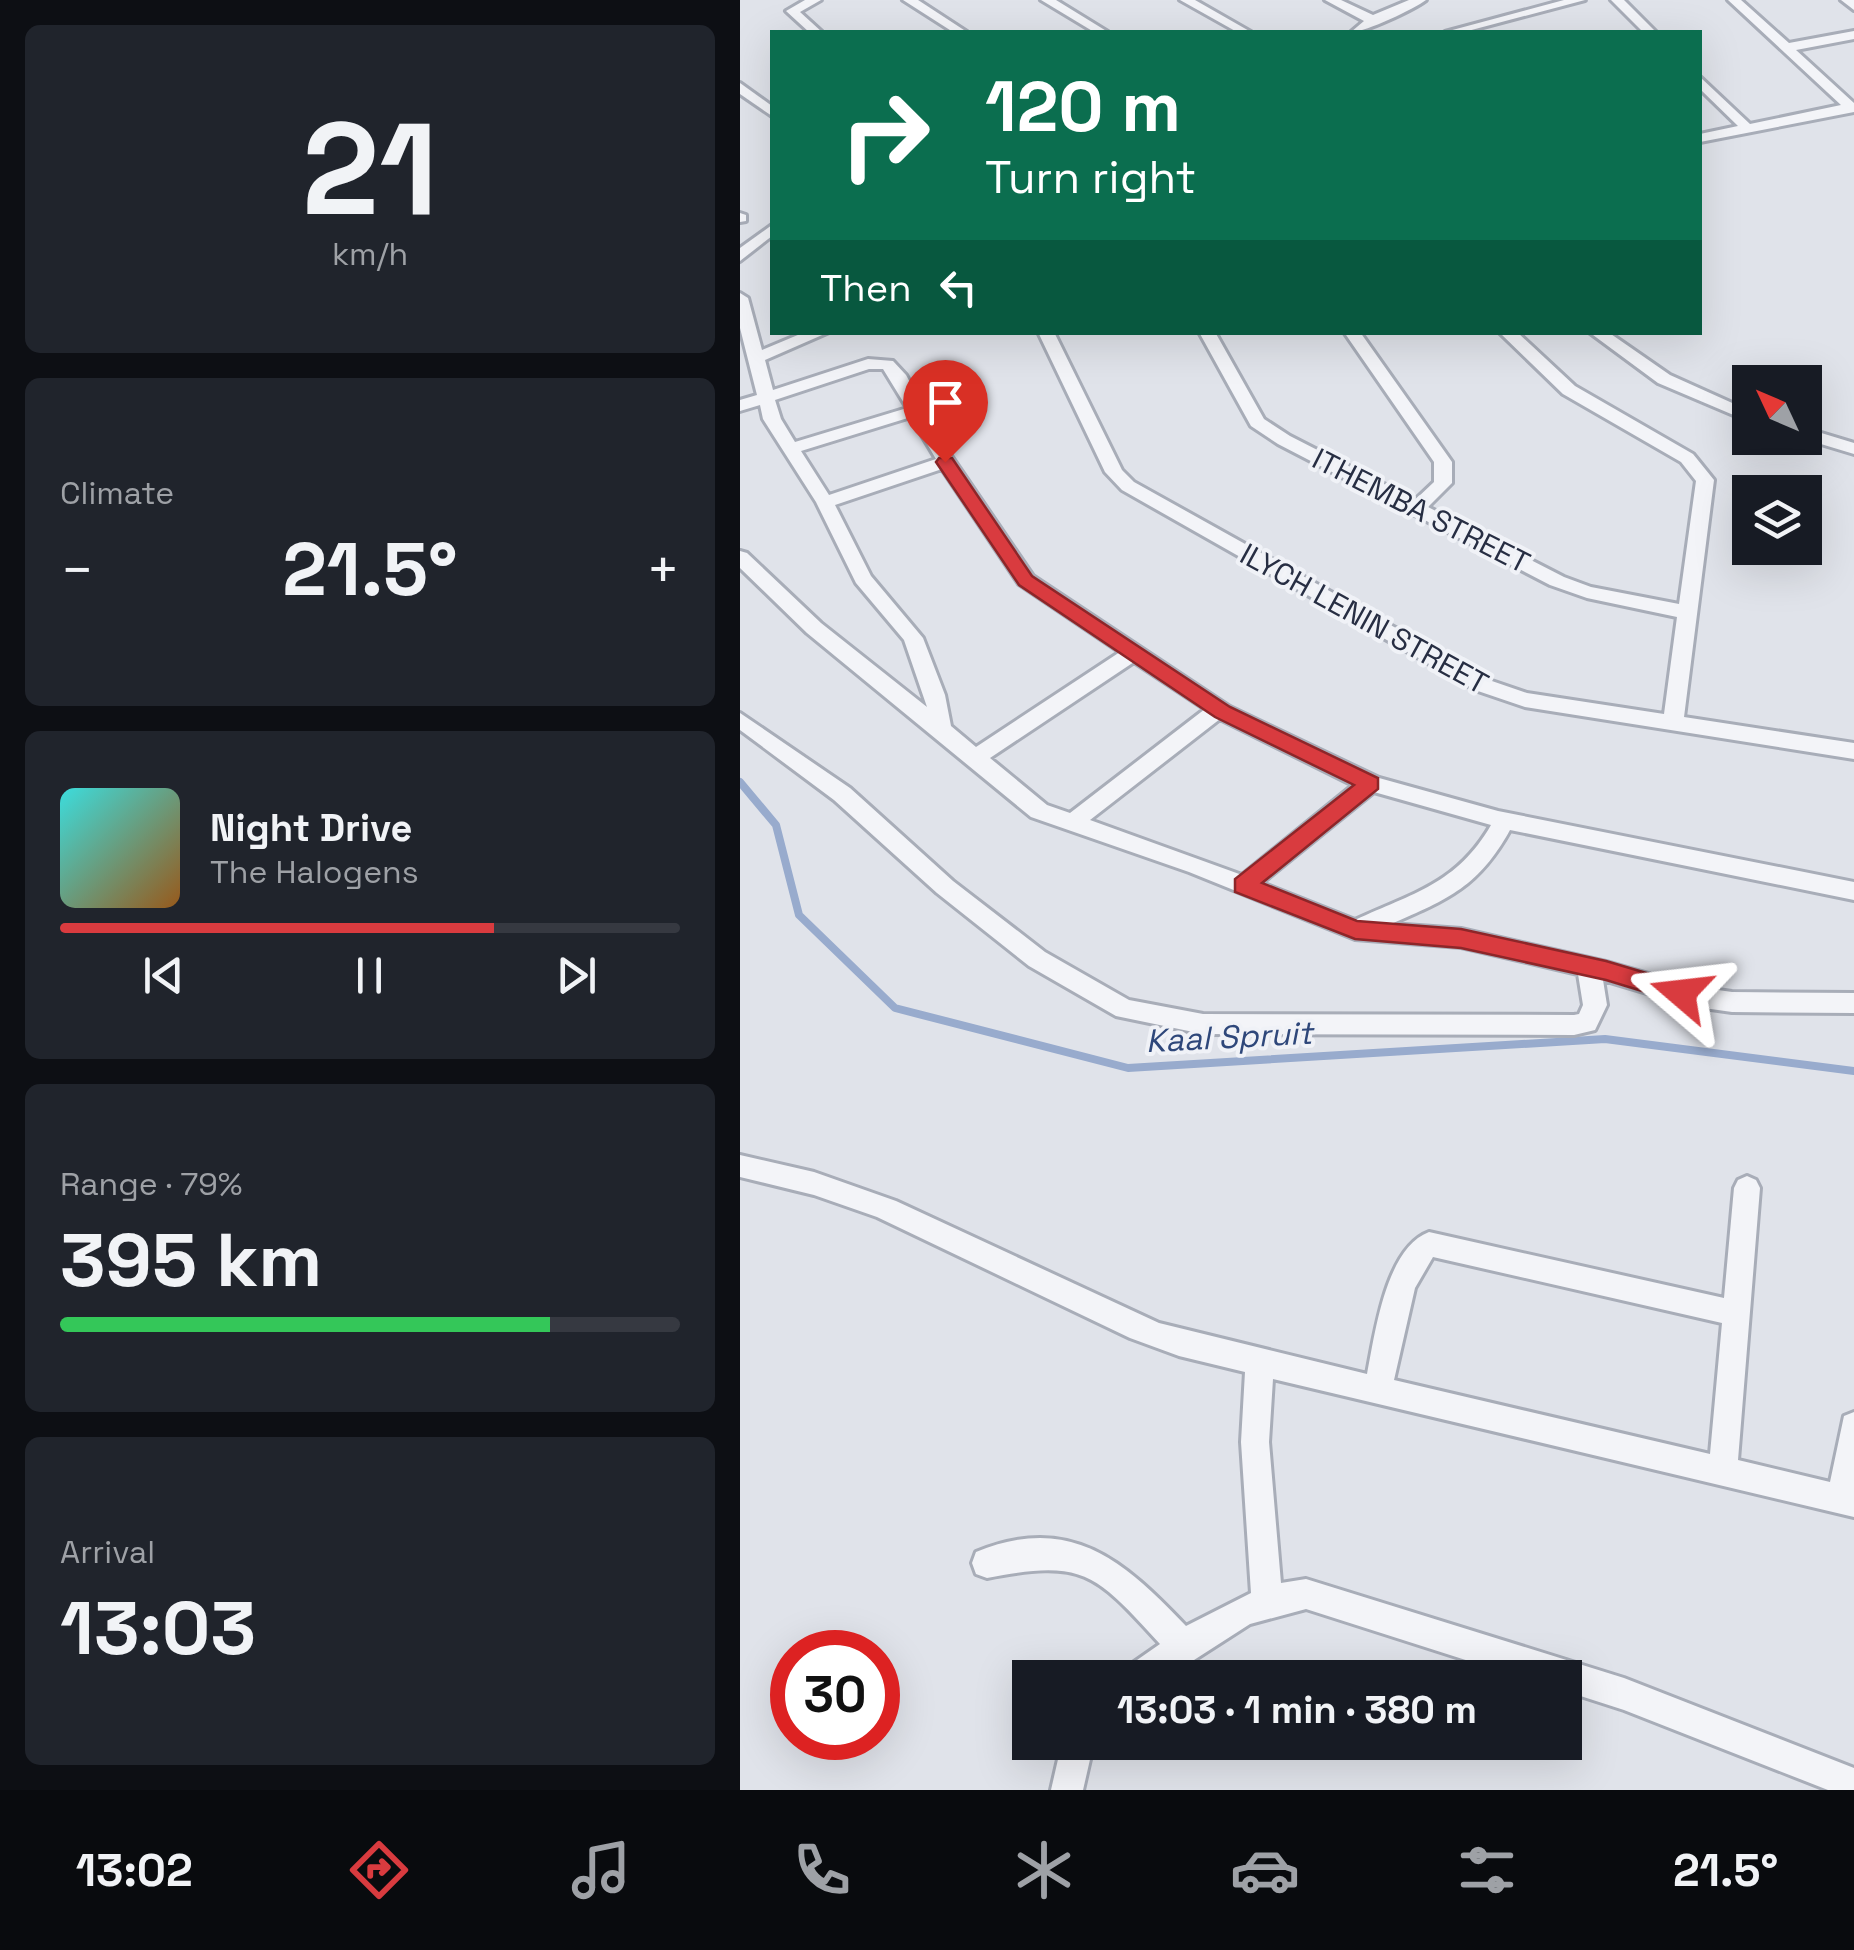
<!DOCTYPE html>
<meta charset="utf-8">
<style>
body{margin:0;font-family:"Space Grotesk",sans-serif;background:#20242c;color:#f1f3f6;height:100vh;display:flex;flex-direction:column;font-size:38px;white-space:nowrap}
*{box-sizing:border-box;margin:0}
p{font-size:32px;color:#9ea1a6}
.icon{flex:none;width:55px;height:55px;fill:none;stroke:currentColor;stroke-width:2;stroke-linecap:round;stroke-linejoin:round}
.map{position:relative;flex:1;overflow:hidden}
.details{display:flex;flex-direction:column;gap:25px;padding:25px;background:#0d0f14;width:740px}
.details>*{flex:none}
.top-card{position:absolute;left:30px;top:30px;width:932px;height:305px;border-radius:0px;box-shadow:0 10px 40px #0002;background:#0b6e4f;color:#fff;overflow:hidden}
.needle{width:65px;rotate:314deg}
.buttons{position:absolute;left:992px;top:365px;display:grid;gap:20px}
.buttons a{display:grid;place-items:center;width:90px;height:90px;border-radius:0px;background:#171b24;box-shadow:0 10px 40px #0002;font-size:50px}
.speed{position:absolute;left:30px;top:1630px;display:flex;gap:20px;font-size:50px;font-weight:700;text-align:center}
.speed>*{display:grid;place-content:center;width:130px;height:130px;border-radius:50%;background:#171b24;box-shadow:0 10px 40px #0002;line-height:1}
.speed .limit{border:15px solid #d22;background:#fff;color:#111}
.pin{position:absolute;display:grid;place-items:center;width:85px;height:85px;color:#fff;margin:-102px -42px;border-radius:50% 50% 50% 0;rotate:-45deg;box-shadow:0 0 10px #0007}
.pin .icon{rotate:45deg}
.me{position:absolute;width:110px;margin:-55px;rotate:287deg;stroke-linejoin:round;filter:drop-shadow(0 0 8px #0008)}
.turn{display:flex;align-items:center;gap:35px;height:210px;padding:0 50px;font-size:45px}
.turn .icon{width:130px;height:130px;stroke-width:2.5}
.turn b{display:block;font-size:70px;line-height:85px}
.then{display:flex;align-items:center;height:95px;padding:0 50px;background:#0003;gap:20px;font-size:38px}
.big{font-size:75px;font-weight:800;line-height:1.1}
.details .card{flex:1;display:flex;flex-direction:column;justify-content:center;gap:15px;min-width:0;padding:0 35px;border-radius:15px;background:#20242c}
.details .dial{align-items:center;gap:0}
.dial b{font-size:130px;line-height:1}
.song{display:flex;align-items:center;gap:30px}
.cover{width:120px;height:120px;border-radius:15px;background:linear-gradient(135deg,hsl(180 70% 55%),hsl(30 70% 35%))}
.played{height:10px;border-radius:5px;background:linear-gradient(90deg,#d93b3f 70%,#363941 70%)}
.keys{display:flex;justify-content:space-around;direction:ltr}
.heat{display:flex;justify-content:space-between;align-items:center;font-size:55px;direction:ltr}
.charge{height:15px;border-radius:8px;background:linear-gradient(90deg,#34c759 79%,#363941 0)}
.trip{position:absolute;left:272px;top:1660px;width:570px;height:100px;border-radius:0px;background:#171b24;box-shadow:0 10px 40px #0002;font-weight:800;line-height:100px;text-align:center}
.dock{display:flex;height:160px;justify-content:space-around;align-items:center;background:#090b0e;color:#9ea1a6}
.dock .icon{width:70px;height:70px}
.dock .selected{color:#d93b3f}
.dock b{font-size:45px;color:#f1f3f6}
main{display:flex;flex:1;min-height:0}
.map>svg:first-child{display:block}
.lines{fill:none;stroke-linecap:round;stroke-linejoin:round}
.stream{stroke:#98abcd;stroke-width:8}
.street-casing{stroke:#a8adb8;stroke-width:6}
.street{fill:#f3f4f8;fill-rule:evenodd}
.route{fill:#d93b3f;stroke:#8d2629;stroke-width:2.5}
.labels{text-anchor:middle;stroke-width:8;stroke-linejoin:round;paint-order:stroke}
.street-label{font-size:30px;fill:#272e43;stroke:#f0f2f7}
.water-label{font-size:32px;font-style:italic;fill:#2e477a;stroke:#f0f2f7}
</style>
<main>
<section class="details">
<div class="card dial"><b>21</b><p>km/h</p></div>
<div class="card"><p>Climate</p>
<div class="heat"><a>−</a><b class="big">21.5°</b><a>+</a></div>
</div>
<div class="card">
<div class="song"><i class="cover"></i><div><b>Night Drive</b><p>The Halogens</p></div></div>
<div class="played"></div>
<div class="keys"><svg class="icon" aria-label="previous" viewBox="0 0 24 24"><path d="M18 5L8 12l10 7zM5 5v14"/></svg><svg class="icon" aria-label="pause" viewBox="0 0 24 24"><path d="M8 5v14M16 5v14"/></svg><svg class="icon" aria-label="next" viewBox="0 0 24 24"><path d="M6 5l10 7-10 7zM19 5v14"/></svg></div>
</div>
<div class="card"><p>Range · 79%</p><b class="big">395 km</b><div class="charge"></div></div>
<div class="card"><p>Arrival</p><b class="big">13:03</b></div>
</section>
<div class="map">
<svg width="1114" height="1790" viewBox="0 0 1114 1790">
<rect width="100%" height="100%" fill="#e0e3ea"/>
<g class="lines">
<!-- stream -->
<path class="stream" d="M 0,782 L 36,825 L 59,915 L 155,1008 L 388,1068 L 865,1039 L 1114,1071"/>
<defs>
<g id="street">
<path d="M 65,0 L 81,0 L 60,12 L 82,32 L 69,32 L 46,11 Z"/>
<path d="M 163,0 L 178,0 L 227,32 L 213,32 Z"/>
<path d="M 301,0 L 316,0 L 368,32 L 354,32 Z"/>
<path d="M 440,0 L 455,0 L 511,32 L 497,32 Z"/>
<path d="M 585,0 L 601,0 L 633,15 L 669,0 L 686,0 C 674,9 624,33 611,32 L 624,21 Z"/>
<path d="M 824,0 L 845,0 L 724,32 L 705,32 Z"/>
<path d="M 871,0 L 884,0 L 916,32 L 903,32 Z"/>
<path d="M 988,0 L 1001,0 L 1049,43 L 1114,31 L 1114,39 L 1056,50 L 1114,103 L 1114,112 L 960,142 L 960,134 L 998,126 L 960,89 L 960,77 L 1010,124 L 1101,105 Z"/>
<path d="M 1101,0 L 1114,0 L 1114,10 Z"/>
<path d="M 0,83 L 32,106 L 32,116 L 0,94 Z"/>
<path d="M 0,213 L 6,215 L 6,221 L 0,222 Z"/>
<path d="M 32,225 L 32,236 L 0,261 L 0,248 Z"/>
<path d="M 0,293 L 8,298 L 22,350 L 65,332 L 89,332 L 25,360 L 33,390 L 128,359 L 153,361 L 166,375 L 203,444 L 293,576 L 490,707 L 639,778 L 758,811 L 1114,882 L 1114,900 L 770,830 C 739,886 709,899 651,924 L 721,929 L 866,962 L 950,986 L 992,992 L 1114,993 L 1114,1013 L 992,1012 L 950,1006 L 863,980 L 867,1005 L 855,1030 L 834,1035 L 463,1034 L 376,1016 L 289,966 L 197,893 L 94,800 L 0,730 L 0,713 L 110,788 L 213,881 L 305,952 L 389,1000 L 463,1014 L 834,1015 L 839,1014 L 843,1005 L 838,974 L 721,947 L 615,939 L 449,872 L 291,817 L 67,633 L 0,568 L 0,551 L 7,553 L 81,623 L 187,707 L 164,640 L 116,583 L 76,502 L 23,419 L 20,405 L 0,411 L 0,400 L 17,395 L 0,328 ZM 129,369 L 143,369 L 167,408 L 55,442 L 41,419 L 35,400 ZM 171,417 L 196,459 L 89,495 L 61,451 ZM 202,469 L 279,584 L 380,652 L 236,747 L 211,726 L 205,695 L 183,638 L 131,576 L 95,505 ZM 394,662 L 465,709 L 330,813 L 307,805 L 250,758 ZM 480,719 L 613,785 L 502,875 L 350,820 ZM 634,792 L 751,825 C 717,884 673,893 615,920 L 522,883 Z"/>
<path d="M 298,332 L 314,332 L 382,470 L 394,482 L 749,680 L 787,693 L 924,714 L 937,617 L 847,598 L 810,585 L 538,444 L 511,426 L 459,332 L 475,332 L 524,419 L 550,436 L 675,500 L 694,482 L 694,462 L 604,332 L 620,332 L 712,462 L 712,483 L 688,507 L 824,577 L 851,587 L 939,604 L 956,481 L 941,462 L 823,394 L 759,332 L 777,332 L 835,386 L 953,454 L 974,480 L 944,717 L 1114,743 L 1114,759 L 785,707 L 735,690 L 382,490 L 365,472 Z"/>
<path d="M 849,332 L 868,332 L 930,375 L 1010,411 L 1010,422 L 918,383 Z"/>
<path d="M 1065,428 L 1114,443 L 1114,454 L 1061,438 L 1065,438 Z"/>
<path d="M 0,1155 L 74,1172 L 156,1201 L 419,1323 L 627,1374 C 635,1333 646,1248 689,1232 L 984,1298 L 994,1188 L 998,1180 L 1007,1176 L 1016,1180 L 1020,1188 L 998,1460 L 1090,1482 L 1104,1416 L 1114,1412 L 1114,1517 L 533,1379 L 529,1442 L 541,1583 L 566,1579 L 884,1678 L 1114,1768 L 1114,1790 L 1088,1790 L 884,1710 L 825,1691 L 825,1678 L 782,1678 L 566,1609 L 510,1624 L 426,1678 L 382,1678 L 387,1667 L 420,1644 C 355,1573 344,1559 247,1578 L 236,1574 L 232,1563 L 236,1552 C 331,1513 384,1561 446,1626 L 511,1593 L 501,1442 L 505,1372 L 439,1356 L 390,1338 L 137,1217 L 74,1195 L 0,1177 ZM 693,1257 L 982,1323 L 970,1454 L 654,1380 L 675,1288 Z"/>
<path d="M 322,1742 L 354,1742 L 343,1790 L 311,1790 Z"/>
</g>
</defs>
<!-- street casing -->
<use href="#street" class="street-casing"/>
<!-- street -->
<use href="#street" class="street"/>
</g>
<!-- route -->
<path class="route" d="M 199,458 L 212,458 L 292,576 L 490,707 L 638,778 L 638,789 L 522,883 L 617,921 L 721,929 L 866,961 L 950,986 L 950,1000 L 941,1003 L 866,980 L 721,948 L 615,939 L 495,892 L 495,879 L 614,785 L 475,717 L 279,585 L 196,462 Z"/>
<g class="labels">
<!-- street labels -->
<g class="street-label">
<text transform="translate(681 511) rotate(27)" y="10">ITHEMBA STREET</text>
<text transform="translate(624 619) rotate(29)" y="10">ILYCH LENIN STREET</text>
</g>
<!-- water labels -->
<g class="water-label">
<text transform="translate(489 1037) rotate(-3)" y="11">Kaal Spruit</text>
</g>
</g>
</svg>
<div class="buttons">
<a><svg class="needle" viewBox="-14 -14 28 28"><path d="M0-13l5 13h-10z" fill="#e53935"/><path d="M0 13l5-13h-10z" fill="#9ea1a6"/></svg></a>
<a><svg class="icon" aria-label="layers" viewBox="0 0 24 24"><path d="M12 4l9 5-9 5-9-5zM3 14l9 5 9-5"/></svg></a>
</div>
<div class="speed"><div class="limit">30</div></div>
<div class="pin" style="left:205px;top:462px;background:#d93025"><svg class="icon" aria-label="arrive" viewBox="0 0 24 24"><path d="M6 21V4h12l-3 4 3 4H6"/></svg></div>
<svg class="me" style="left:941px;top:993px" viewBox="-20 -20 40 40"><path d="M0-17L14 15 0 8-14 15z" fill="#d93b3f" stroke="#fff" stroke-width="4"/></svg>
<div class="trip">13:03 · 1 min · 380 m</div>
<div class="top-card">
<div class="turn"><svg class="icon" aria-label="right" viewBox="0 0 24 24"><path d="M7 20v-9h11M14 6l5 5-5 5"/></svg><div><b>120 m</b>Turn right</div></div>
<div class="then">Then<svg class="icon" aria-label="left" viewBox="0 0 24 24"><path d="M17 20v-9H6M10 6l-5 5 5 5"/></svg></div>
</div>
</div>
</main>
<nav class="dock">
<b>13:02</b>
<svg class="icon selected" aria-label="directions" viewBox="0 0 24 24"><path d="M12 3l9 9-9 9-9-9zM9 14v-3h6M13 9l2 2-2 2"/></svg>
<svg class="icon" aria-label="music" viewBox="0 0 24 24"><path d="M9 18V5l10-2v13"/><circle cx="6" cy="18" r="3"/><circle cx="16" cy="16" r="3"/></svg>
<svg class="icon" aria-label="phone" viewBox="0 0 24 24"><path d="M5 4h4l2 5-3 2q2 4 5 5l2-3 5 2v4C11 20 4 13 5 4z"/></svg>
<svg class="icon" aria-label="climate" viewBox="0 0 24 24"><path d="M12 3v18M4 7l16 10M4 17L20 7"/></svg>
<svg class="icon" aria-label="car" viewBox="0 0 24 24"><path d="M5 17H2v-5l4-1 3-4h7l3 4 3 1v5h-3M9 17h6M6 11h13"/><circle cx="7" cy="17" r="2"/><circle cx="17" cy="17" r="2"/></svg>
<svg class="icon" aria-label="filters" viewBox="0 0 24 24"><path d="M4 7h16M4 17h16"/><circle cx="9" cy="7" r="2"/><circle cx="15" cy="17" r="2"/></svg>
<b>21.5°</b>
</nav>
